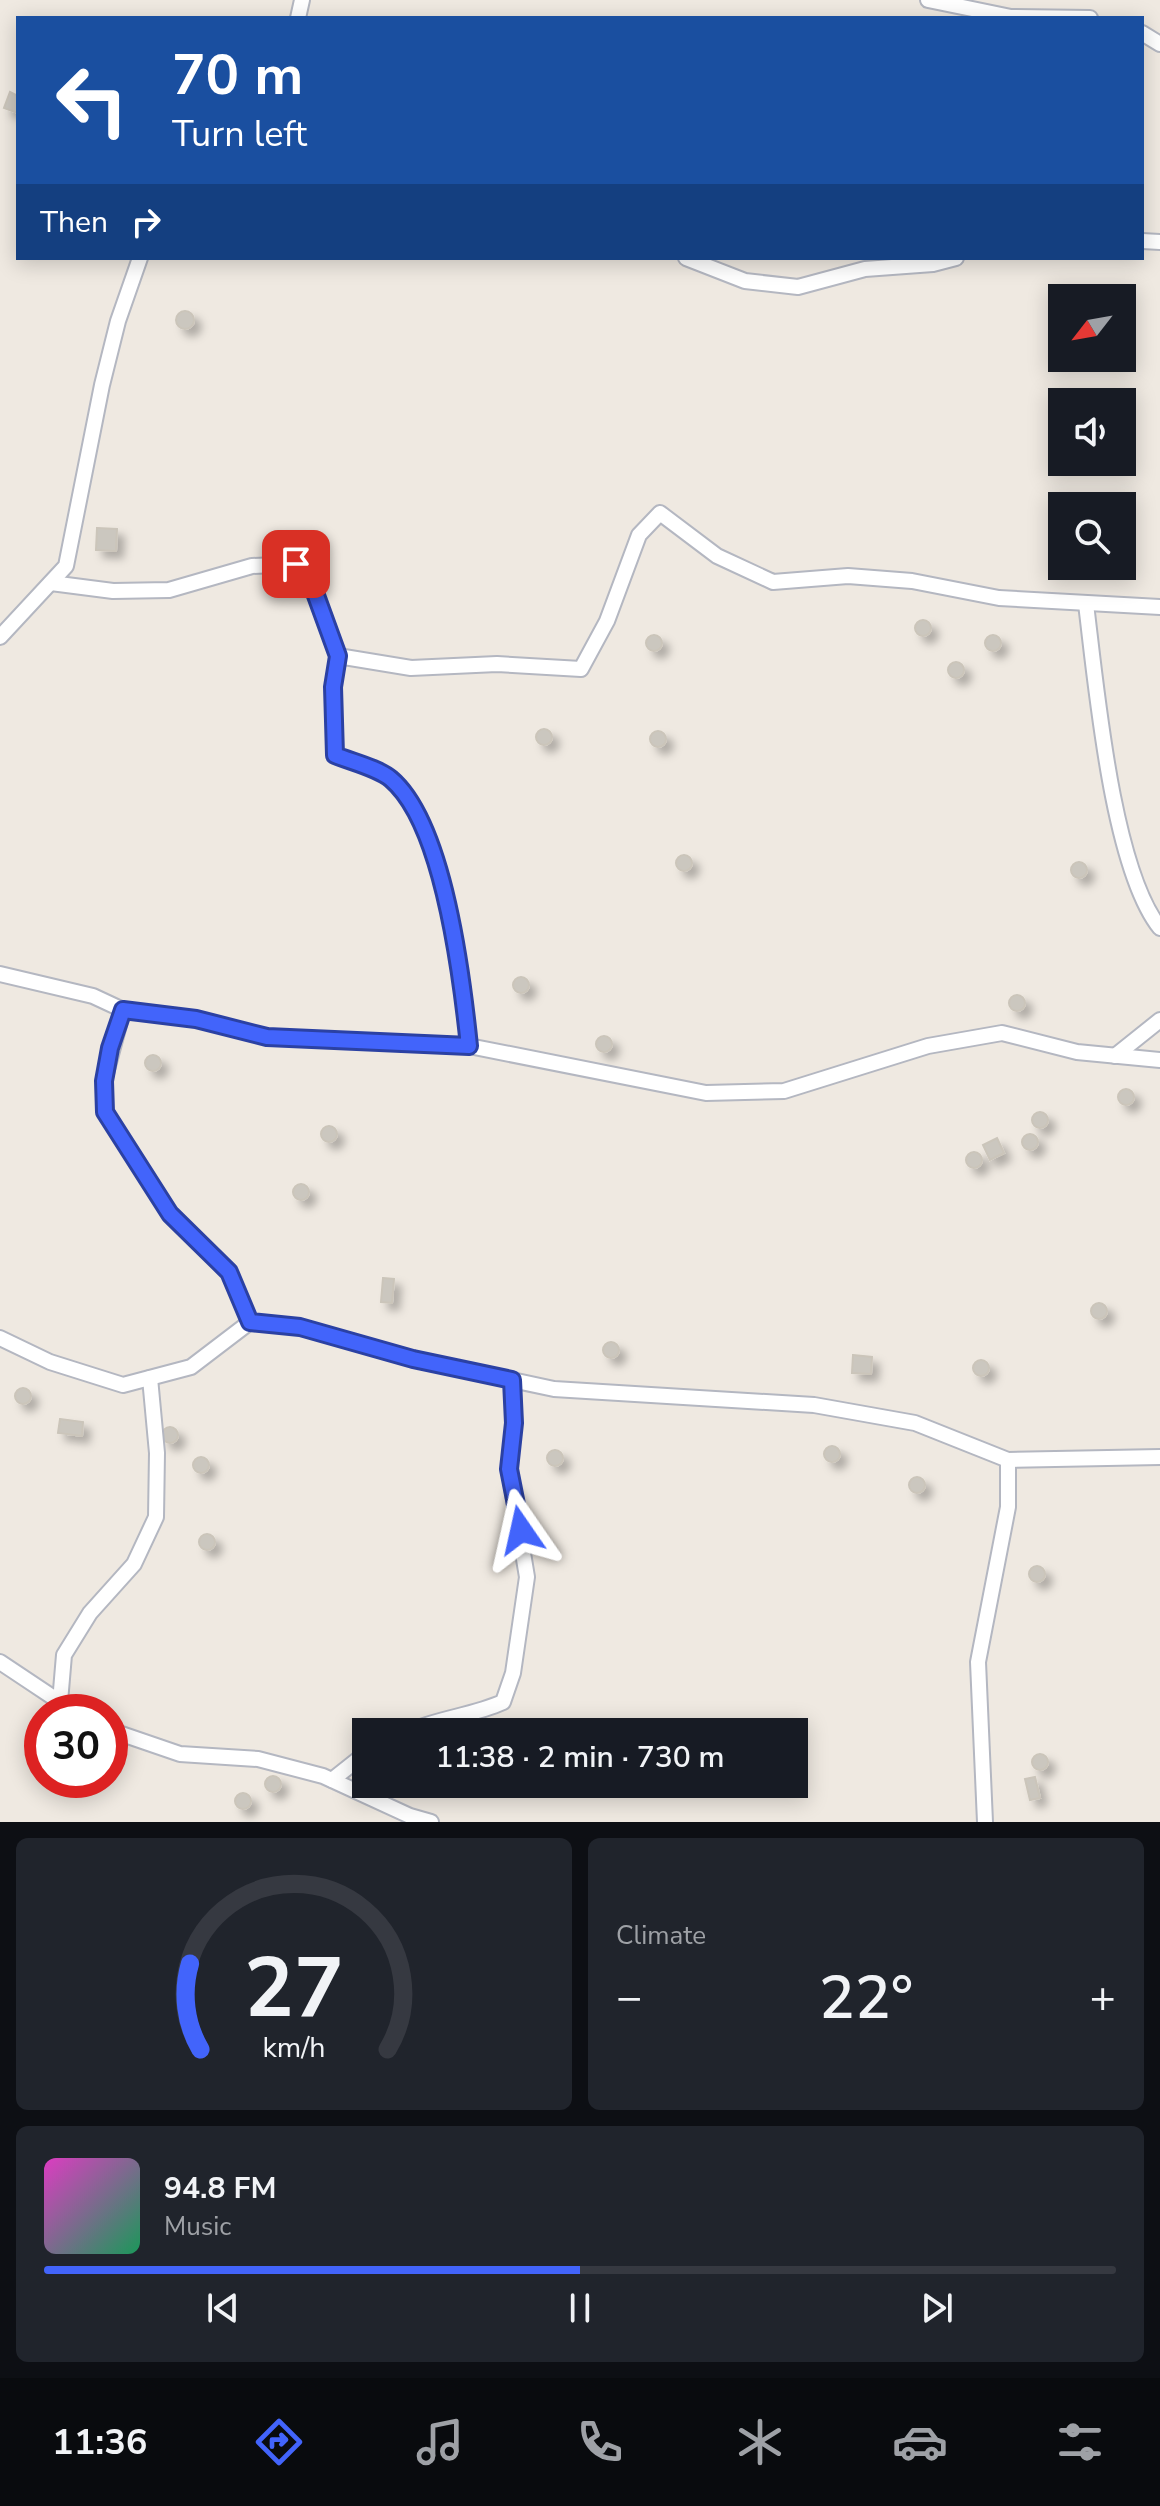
<!DOCTYPE html>
<meta charset="utf-8">
<style>
body{margin:0;font-family:"Nunito Sans",sans-serif;background:#20242c;color:#f1f3f6;height:100vh;display:flex;flex-direction:column;font-size:30px;white-space:nowrap}
*{box-sizing:border-box;margin:0}
p{font-size:26px;color:#9ea1a6}
.icon{flex:none;width:44px;height:44px;fill:none;stroke:currentColor;stroke-width:2;stroke-linecap:round;stroke-linejoin:round}
.map{position:relative;height:1822px;overflow:hidden}
.details{display:flex;flex-direction:column;gap:16px;padding:16px;background:#0d0f14;flex:1}
.details>*{flex:none}
.banner{position:absolute;left:16px;top:16px;width:1128px;height:244px;border-radius:0px;box-shadow:0 4px 20px #0003;background:#1a4fa0;color:#fff;overflow:hidden}
.needle{width:52px;rotate:239deg}
.buttons{position:absolute;left:1048px;top:284px;display:grid;gap:16px}
.buttons a{display:grid;place-items:center;width:88px;height:88px;border-radius:0px;background:#171b24;box-shadow:0 4px 20px #0003;font-size:40px}
.speed{position:absolute;left:24px;top:1694px;display:flex;gap:16px;font-size:40px;font-weight:700;text-align:center}
.speed>*{display:grid;place-content:center;width:104px;height:104px;border-radius:50%;background:#171b24;box-shadow:0 4px 20px #0003;line-height:1}
.speed .limit{border:12px solid #d22;background:#fff;color:#111}
.pin{position:absolute;display:grid;place-items:center;width:68px;height:68px;color:#fff;margin:-34px;border-radius:16px;box-shadow:0 4px 12px #0006}
.me{position:absolute;width:88px;margin:-44px;rotate:349deg;stroke-linejoin:round;filter:drop-shadow(0 0 6px #0008)}
.turn{display:flex;align-items:center;gap:28px;height:168px;padding:0 24px;font-size:36px}
.turn .icon{width:104px;height:104px;stroke-width:2.5}
.turn b{display:block;font-size:56px;line-height:68px}
.then{display:flex;align-items:center;height:76px;padding:0 24px;background:#0003;gap:16px;font-size:30px}
.big{font-size:60px;font-weight:600;line-height:1.1}
.details .tile{flex:1;display:flex;flex-direction:column;justify-content:center;gap:12px;min-width:0;padding:0 28px;border-radius:12px;background:#20242c}
.details .dial{align-items:center;gap:0}
.dial svg{height:208px;overflow:visible;fill:none;stroke:#363941;stroke-width:7;stroke-linecap:round;text-anchor:middle}
.dial text{fill:#f1f3f6;stroke:none}
.song{display:flex;align-items:center;gap:24px}
.cover{width:96px;height:96px;border-radius:12px;background:linear-gradient(135deg,hsl(310 70% 55%),hsl(150 70% 35%))}
.played{height:8px;border-radius:4px;background:linear-gradient(90deg,#4264fb 50%,#363941 50%)}
.keys{display:flex;justify-content:space-around;direction:ltr}
.heat{display:flex;justify-content:space-between;align-items:center;font-size:44px;direction:ltr}
.details .tiles{flex:1;display:grid;gap:16px;grid-template-columns:1fr 1fr}
.tile:last-child{grid-column:span 2}
.trip{position:absolute;left:352px;top:1718px;width:456px;height:80px;border-radius:0px;background:#171b24;box-shadow:0 4px 20px #0003;font-weight:600;line-height:80px;text-align:center}
.dock{display:flex;height:128px;justify-content:space-around;align-items:center;background:#090b0e;color:#9ea1a6}
.dock .icon{width:56px;height:56px}
.dock .on{color:#4264fb}
.dock b{font-size:36px;color:#f1f3f6}
.map>svg:first-child{display:block}
.building{fill:#cbc7bf;stroke:#cbc5ba;stroke-width:2;filter:url(#shadow)}
.lines{fill:none;stroke-linecap:round;stroke-linejoin:round}
.street-casing{stroke:#b4b7c1;stroke-width:18}
.street{stroke:#fff;stroke-width:14}
.route-casing{stroke:#2b41a3;stroke-width:20}
.route{stroke:#4264fb;stroke-width:14}
</style>
<div class="map">
<svg width="1160" height="1822" viewBox="0 0 1160 1822">
<defs>
<filter id="shadow"><feDropShadow dx="7" dy="7" stdDeviation="4" flood-color="#0004"/></filter>
</defs>
<rect width="100%" height="100%" fill="#efe9e1"/>
<!-- building -->
<g class="building">
<path d="M 10,92 L 18,96 L 18,113 L 4,108 Z"/>
<circle cx="185" cy="320" r="9"/>
<path d="M 97,528 L 117,529 L 116,551 L 96,550 Z"/>
<circle cx="923" cy="628" r="8"/>
<circle cx="993" cy="643" r="8"/>
<circle cx="654" cy="643" r="8"/>
<circle cx="956" cy="670" r="8"/>
<circle cx="544" cy="737" r="8"/>
<circle cx="658" cy="739" r="8"/>
<circle cx="684" cy="863" r="8"/>
<circle cx="1079" cy="870" r="8"/>
<circle cx="521" cy="985" r="8"/>
<circle cx="1017" cy="1003" r="8"/>
<circle cx="604" cy="1044" r="8"/>
<circle cx="153" cy="1063" r="8"/>
<circle cx="1126" cy="1097" r="8"/>
<circle cx="1040" cy="1120" r="8"/>
<circle cx="329" cy="1134" r="8"/>
<circle cx="1030" cy="1142" r="8"/>
<path d="M 997,1138 L 1004,1153 L 990,1160 L 983,1145 Z"/>
<circle cx="974" cy="1160" r="8"/>
<circle cx="301" cy="1192" r="8"/>
<path d="M 383,1278 L 394,1279 L 392,1303 L 381,1302 Z"/>
<circle cx="1099" cy="1311" r="8"/>
<circle cx="611" cy="1350" r="8"/>
<path d="M 853,1355 L 872,1357 L 871,1374 L 852,1373 Z"/>
<circle cx="981" cy="1368" r="8"/>
<circle cx="23" cy="1396" r="8"/>
<path d="M 60,1419 L 83,1422 L 82,1436 L 58,1433 Z"/>
<circle cx="170" cy="1435" r="8"/>
<circle cx="832" cy="1454" r="8"/>
<circle cx="555" cy="1458" r="8"/>
<circle cx="201" cy="1465" r="8"/>
<circle cx="917" cy="1485" r="8"/>
<circle cx="207" cy="1542" r="8"/>
<circle cx="1037" cy="1574" r="8"/>
<circle cx="1040" cy="1762" r="8"/>
<circle cx="273" cy="1784" r="8"/>
<path d="M 1035,1777 L 1040,1798 L 1030,1800 L 1025,1779 Z"/>
<circle cx="243" cy="1801" r="8"/>
</g>
<g class="lines">
<defs>
<g id="street">
<path d="M 928,0 L 1011,17 L 1090,18"/>
<path d="M 298,18 L 302,0"/>
<path d="M 1142,33 L 1160,44"/>
<path d="M 1142,241 L 1160,242"/>
<path d="M 686,258 L 745,281 L 798,287 L 865,269 L 933,264 L 956,258"/>
<path d="M 51,583 L 113,591 L 169,590 L 252,566 L 296,564 L 314,590 L 338,656 L 333,687 L 335,755 C 351,762 378,768 391,779 C 445,825 462,977 469,1046"/>
<path d="M 1086,604 C 1096,684 1112,868 1160,928"/>
<path d="M 0,637 L 66,566 L 102,385 L 118,321 L 140,258"/>
<path d="M 338,656 L 411,668 L 497,664 L 581,669 L 607,621 L 639,535 L 660,513 L 717,556 L 773,582 L 848,576 L 912,581 L 999,598 L 1160,607"/>
<path d="M 0,974 L 93,996 L 123,1010 L 196,1019 L 267,1037 L 469,1046 L 706,1093 L 784,1091 L 928,1046 L 1002,1033 L 1077,1052 L 1160,1060"/>
<path d="M 123,1010 L 104,1081 L 105,1112 L 170,1214 L 229,1272 L 250,1322"/>
<path d="M 1115,1056 L 1160,1020"/>
<path d="M 0,1338 L 50,1362 L 123,1385 L 191,1367 L 250,1322 L 300,1327 L 413,1359 L 554,1389 L 814,1405 L 915,1423 L 1008,1460 L 1160,1457"/>
<path d="M 0,1662 L 60,1702"/>
<path d="M 77,1712 L 60,1702 L 64,1655 L 90,1613 L 134,1564 L 156,1517 L 157,1453 L 150,1378"/>
<path d="M 110,1730 L 180,1754 L 258,1759 L 323,1776 L 410,1816 L 431,1822"/>
<path d="M 408,1732 C 438,1718 472,1716 503,1702 L 513,1673 L 527,1577 L 509,1469 L 514,1423 L 512,1380"/>
<path d="M 332,1780 L 366,1753"/>
<path d="M 985,1822 L 978,1662 L 1008,1507 L 1008,1460"/>
</g>
</defs>
<!-- street casing -->
<use href="#street" class="street-casing"/>
<!-- street -->
<use href="#street" class="street"/>
</g>
<g class="lines">
<defs>
<path id="route" d="M 296,564 L 314,590 L 338,656 L 333,687 L 335,755 C 352,762 378,768 391,779 C 444,824 462,978 469,1046 L 267,1037 L 196,1019 L 123,1010 L 110,1048 L 104,1081 L 105,1112 L 170,1214 L 229,1272 L 250,1322 L 300,1327 L 413,1359 L 512,1380 L 514,1423 L 509,1469 L 521,1530"/>
</defs>
<!-- route casing -->
<use href="#route" class="route-casing"/>
<!-- route -->
<use href="#route" class="route"/>
</g>
</svg>
<div class="buttons">
<a><svg class="needle" viewBox="-14 -14 28 28"><path d="M0-13l5 13h-10z" fill="#e53935"/><path d="M0 13l5-13h-10z" fill="#9ea1a6"/></svg></a>
<a><svg class="icon" aria-label="sound" viewBox="0 0 24 24"><path d="M4 9h4l5-4v14l-5-4H4zM17 9q2 3 0 6"/></svg></a>
<a><svg class="icon" aria-label="search" viewBox="0 0 24 24"><circle cx="10" cy="10" r="6"/><path d="M15 15l6 6"/></svg></a>
</div>
<div class="speed"><div class="limit">30</div></div>
<div class="pin" style="left:296px;top:564px;background:#d93025"><svg class="icon" aria-label="arrive" viewBox="0 0 24 24"><path d="M6 21V4h12l-3 4 3 4H6"/></svg></div>
<svg class="me" style="left:521px;top:1530px" viewBox="-20 -20 40 40"><path d="M0-17L14 15 0 8-14 15z" fill="#4264fb" stroke="#fff" stroke-width="4"/></svg>
<div class="trip">11:38 · 2 min · 730 m</div>
<div class="banner">
<div class="turn"><svg class="icon" aria-label="left" viewBox="0 0 24 24"><path d="M17 20v-9H6M10 6l-5 5 5 5"/></svg><div><b>70 m</b>Turn left</div></div>
<div class="then">Then<svg class="icon" aria-label="right" viewBox="0 0 24 24"><path d="M7 20v-9h11M14 6l5 5-5 5"/></svg></div>
</div>
</div>
<section class="details">
<div class="tiles">
<div class="tile dial"><svg viewBox="0 0 100 80">
<path d="M14 69A42 42 0 1 1 86 69"/>
<path d="M14 69A42 42 0 0 1 10 36" stroke="#4264fb"/>
<text x="50" y="56" font-size="32" font-weight="700">27</text>
<text x="50" y="72" font-size="11">km/h</text>
</svg></div>
<div class="tile"><p>Climate</p>
<div class="heat"><a>−</a><b class="big">22°</b><a>+</a></div>
</div>
<div class="tile">
<div class="song"><i class="cover"></i><div><b>94.8 FM</b><p>Music</p></div></div>
<div class="played"></div>
<div class="keys"><svg class="icon" aria-label="previous" viewBox="0 0 24 24"><path d="M18 5L8 12l10 7zM5 5v14"/></svg><svg class="icon" aria-label="pause" viewBox="0 0 24 24"><path d="M8 5v14M16 5v14"/></svg><svg class="icon" aria-label="next" viewBox="0 0 24 24"><path d="M6 5l10 7-10 7zM19 5v14"/></svg></div>
</div>
</div>
</section>
<nav class="dock">
<b>11:36</b>
<svg class="icon on" aria-label="directions" viewBox="0 0 24 24"><path d="M12 3l9 9-9 9-9-9zM9 14v-3h6M13 9l2 2-2 2"/></svg>
<svg class="icon" aria-label="music" viewBox="0 0 24 24"><path d="M9 18V5l10-2v13"/><circle cx="6" cy="18" r="3"/><circle cx="16" cy="16" r="3"/></svg>
<svg class="icon" aria-label="phone" viewBox="0 0 24 24"><path d="M5 4h4l2 5-3 2q2 4 5 5l2-3 5 2v4C11 20 4 13 5 4z"/></svg>
<svg class="icon" aria-label="climate" viewBox="0 0 24 24"><path d="M12 3v18M4 7l16 10M4 17L20 7"/></svg>
<svg class="icon" aria-label="car" viewBox="0 0 24 24"><path d="M5 17H2v-5l4-1 3-4h7l3 4 3 1v5h-3M9 17h6M6 11h13"/><circle cx="7" cy="17" r="2"/><circle cx="17" cy="17" r="2"/></svg>
<svg class="icon" aria-label="filters" viewBox="0 0 24 24"><path d="M4 7h16M4 17h16"/><circle cx="9" cy="7" r="2"/><circle cx="15" cy="17" r="2"/></svg>
</nav>
